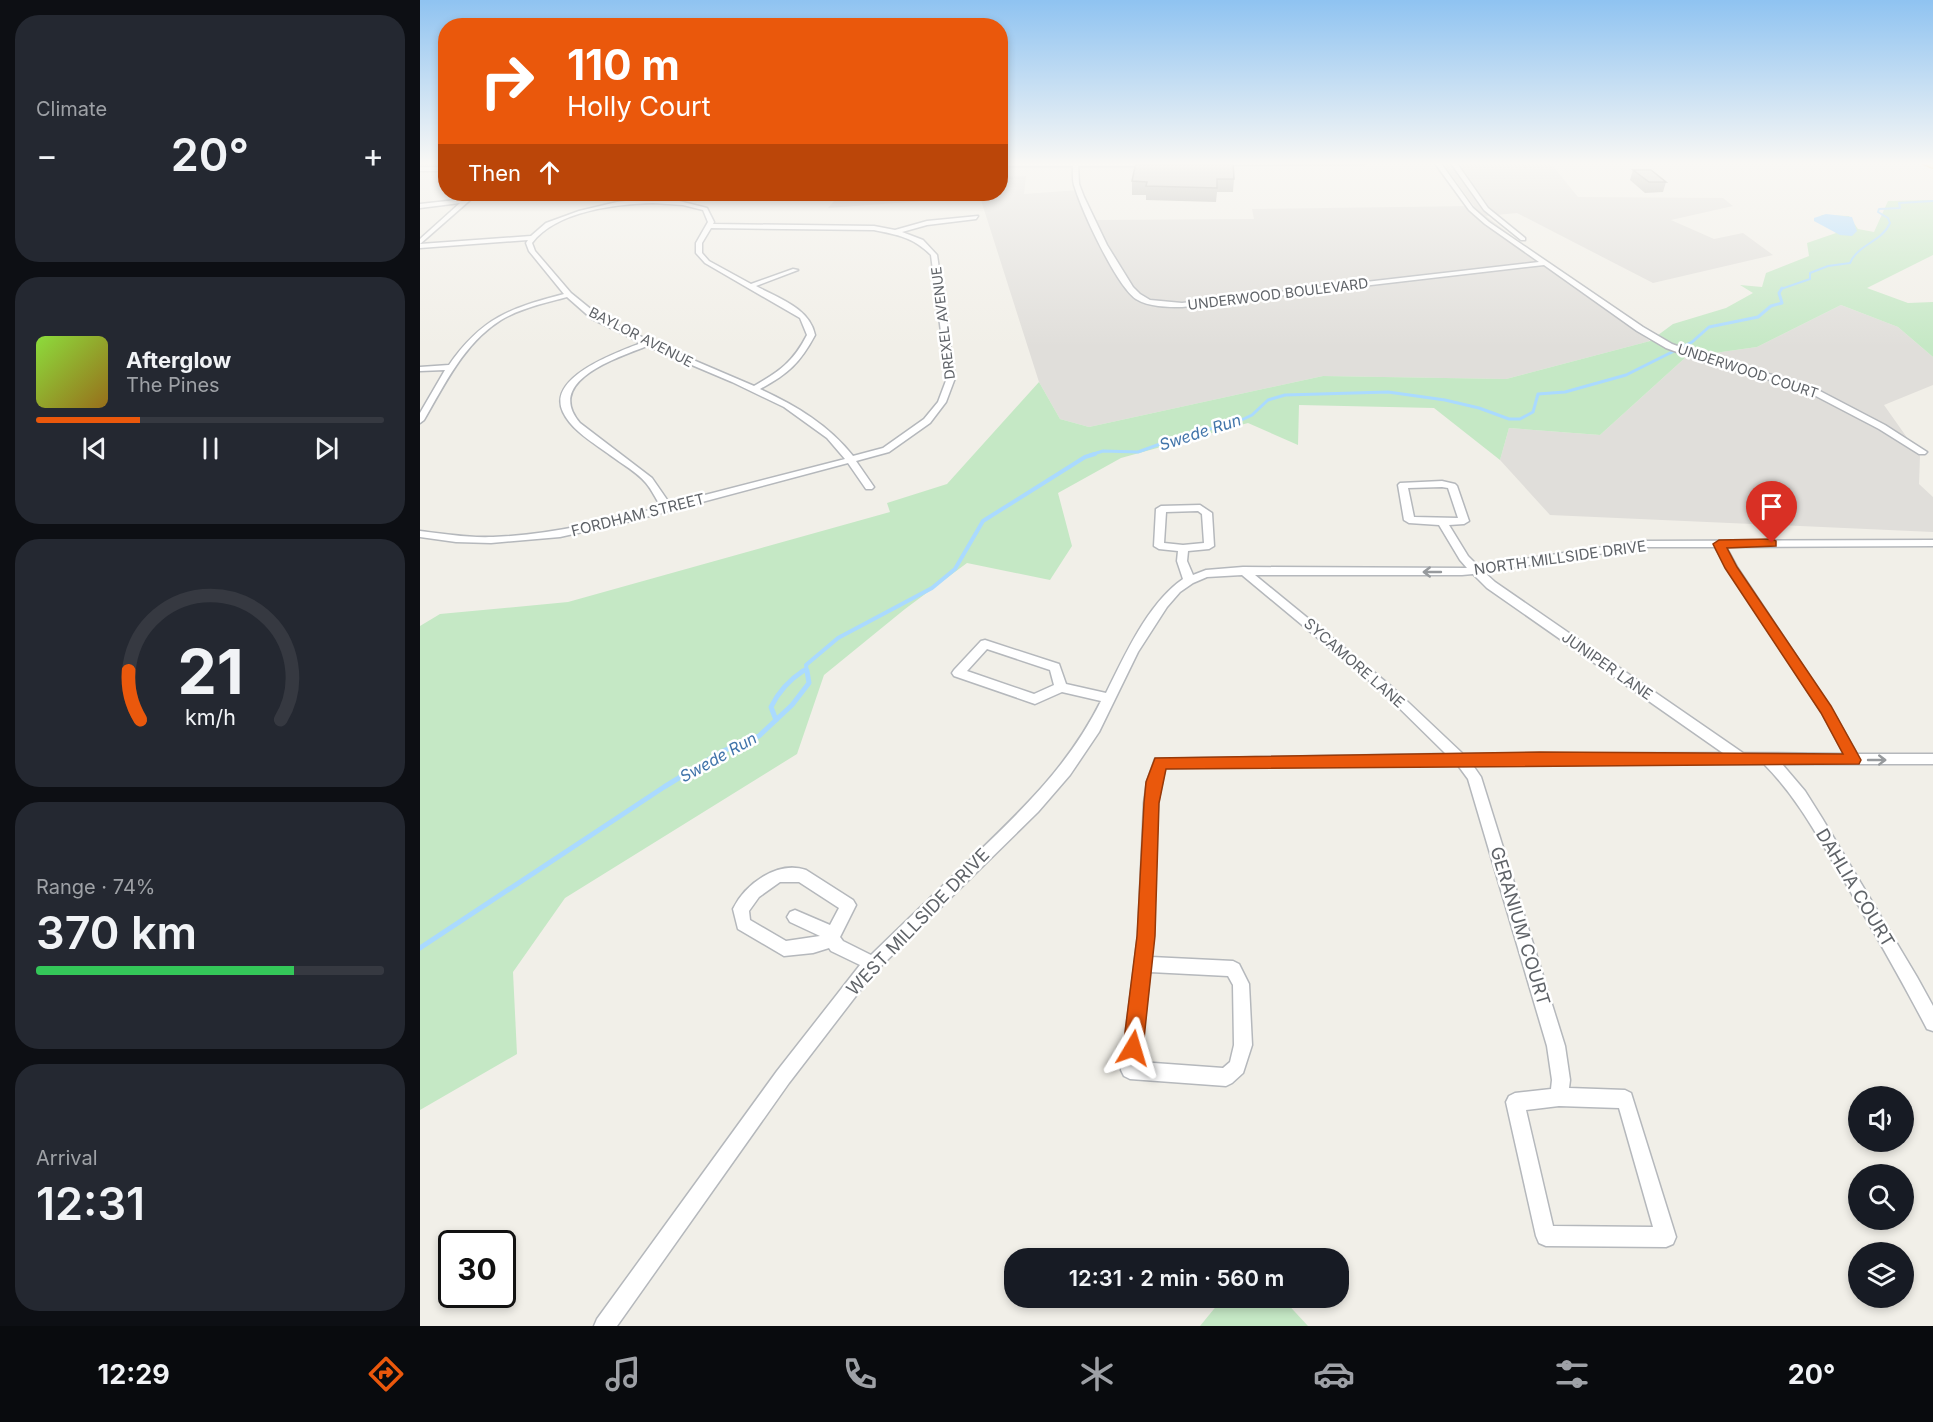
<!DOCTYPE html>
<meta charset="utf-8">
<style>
body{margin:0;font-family:Inter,sans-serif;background:#242831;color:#f1f3f6;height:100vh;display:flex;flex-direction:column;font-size:22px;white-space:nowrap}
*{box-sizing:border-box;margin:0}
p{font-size:20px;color:#9ea1a6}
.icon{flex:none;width:33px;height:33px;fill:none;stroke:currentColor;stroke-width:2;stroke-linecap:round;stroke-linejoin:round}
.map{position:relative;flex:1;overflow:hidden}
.side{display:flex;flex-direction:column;gap:15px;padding:15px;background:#0d0f14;width:420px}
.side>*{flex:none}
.guide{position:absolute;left:18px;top:18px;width:570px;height:183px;border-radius:24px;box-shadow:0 3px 9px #0003;background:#ea580c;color:#fff;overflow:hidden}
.tools{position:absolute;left:1428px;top:1086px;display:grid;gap:12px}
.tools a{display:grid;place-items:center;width:66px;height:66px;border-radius:50%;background:#171b24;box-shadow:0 3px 9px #0003;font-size:30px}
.speed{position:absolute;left:18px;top:1230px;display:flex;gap:12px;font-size:30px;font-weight:700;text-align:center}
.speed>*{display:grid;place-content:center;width:78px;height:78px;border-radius:50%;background:#171b24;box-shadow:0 3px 9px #0003;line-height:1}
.speed .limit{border:3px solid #111;border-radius:9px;background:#fff;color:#111}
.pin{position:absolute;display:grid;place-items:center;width:51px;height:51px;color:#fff;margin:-62px -26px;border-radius:50% 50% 50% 0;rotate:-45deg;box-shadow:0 0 6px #0007}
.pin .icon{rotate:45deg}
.me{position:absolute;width:66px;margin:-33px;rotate:7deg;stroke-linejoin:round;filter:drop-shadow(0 0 4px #0008)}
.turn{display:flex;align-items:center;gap:21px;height:126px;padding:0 30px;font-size:27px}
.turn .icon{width:78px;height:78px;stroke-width:2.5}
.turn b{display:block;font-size:42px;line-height:51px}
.then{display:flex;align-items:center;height:57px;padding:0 30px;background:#0003;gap:12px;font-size:22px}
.big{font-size:45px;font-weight:600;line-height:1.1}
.side .card{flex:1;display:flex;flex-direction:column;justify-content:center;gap:9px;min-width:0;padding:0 21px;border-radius:24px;background:#242831}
.side .dial{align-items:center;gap:0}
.dial svg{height:156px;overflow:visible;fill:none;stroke:#363941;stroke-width:7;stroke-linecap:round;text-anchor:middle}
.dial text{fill:#f1f3f6;stroke:none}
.song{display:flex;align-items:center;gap:18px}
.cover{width:72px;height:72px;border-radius:9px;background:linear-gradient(135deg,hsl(90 70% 55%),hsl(40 70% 35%))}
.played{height:6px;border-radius:3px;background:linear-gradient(90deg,#ea580c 30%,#363941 30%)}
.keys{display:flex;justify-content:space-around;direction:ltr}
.heat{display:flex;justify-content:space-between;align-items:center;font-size:33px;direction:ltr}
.charge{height:9px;border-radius:4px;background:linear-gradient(90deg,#34c759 74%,#363941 0)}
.trip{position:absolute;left:584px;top:1248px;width:345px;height:60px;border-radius:24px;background:#171b24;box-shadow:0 3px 9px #0003;font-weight:600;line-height:60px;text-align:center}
.tab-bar{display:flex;height:96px;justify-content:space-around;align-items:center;background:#090b0e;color:#9ea1a6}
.tab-bar .icon{width:42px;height:42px}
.tab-bar .current{color:#ea580c}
.tab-bar b{font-size:27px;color:#f1f3f6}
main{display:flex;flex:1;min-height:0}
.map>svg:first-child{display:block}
.industrial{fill:#e0deda}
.green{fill:#c5e8c5}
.water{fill:#aadaff}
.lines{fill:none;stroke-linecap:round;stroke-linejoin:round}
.stream-far3{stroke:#aadaff;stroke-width:2}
.stream-far2{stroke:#aadaff;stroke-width:3}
.stream-far1{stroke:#aadaff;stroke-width:4}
.stream{stroke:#aadaff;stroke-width:5}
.minor-casing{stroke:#b5b8bc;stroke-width:3}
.tertiary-casing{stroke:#b5b8bc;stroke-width:3}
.trunk-casing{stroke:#f9ab00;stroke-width:2}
.minor{fill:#fff;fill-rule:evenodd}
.tertiary{fill:#fff;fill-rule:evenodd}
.trunk{fill:#feeaa1;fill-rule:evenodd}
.wall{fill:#afaea9}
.building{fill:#cccac5;stroke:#8f8d8a;stroke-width:1.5}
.oneway{stroke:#979a9d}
.route{fill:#ea580c;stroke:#983908;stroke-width:1.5}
.labels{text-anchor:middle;stroke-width:5;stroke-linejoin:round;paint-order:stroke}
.far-street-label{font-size:14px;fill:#5f6368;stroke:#fff}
.street-label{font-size:15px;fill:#5f6368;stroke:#fff}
.water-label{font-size:16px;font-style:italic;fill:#4174aa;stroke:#fff}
.near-street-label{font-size:18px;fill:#5f6368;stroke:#fff}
</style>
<main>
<section class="side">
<div class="card"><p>Climate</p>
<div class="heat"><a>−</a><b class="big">20°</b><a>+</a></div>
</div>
<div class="card">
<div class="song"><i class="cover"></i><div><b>Afterglow</b><p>The Pines</p></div></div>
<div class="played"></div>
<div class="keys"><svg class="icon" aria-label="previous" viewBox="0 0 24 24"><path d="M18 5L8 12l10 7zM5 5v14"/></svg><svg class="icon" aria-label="pause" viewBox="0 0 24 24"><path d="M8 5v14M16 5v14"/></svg><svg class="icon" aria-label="next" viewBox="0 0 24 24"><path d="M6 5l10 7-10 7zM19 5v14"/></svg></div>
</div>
<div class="card dial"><svg viewBox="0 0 100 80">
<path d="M14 69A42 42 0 1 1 86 69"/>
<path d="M14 69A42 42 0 0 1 8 44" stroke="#ea580c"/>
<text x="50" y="56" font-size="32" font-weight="700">21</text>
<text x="50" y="72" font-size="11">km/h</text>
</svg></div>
<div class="card"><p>Range · 74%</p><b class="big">370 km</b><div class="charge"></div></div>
<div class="card"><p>Arrival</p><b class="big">12:31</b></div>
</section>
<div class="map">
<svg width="1513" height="1326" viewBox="0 0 1513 1326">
<rect width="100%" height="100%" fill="#f1efe8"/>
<!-- industrial -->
<g class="industrial">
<path d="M 1131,164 L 1158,197 L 1303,198 L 1313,206 L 1251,220 L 1294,239 L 1323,233 L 1353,255 L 1233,283 L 1097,213 L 1066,216 L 1230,341 L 1086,379 L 903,376 L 669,427 L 640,419 L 619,382 L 560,197 L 408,208 L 420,194 L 580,194 L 581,177 L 606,176 L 604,194 L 659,190 L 675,220 L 834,219 L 832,209 L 1054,206 L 1024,165 Z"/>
<path d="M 1421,305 L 1478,327 L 1513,357 L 1513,385 L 1464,405 L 1500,456 L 1499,484 L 1513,497 L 1513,532 L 1130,515 L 1080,460 L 1089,428 L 1180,435 L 1266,357 L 1337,347 Z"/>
</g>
<!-- green -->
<g class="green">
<path d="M 1513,200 L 1513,255 L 1447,288 L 1488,303 L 1513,302 L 1513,357 L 1478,327 L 1421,305 L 1337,347 L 1266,357 L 1180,435 L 1089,428 L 1080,460 L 1014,408 L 879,405 L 878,445 L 828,423 L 701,458 L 638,493 L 652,546 L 630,580 L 547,563 L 485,609 L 404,675 L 377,754 L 145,898 L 93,972 L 97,1054 L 0,1110 L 0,626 L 20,614 L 148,602 L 470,512 L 467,503 L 527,484 L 619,382 L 640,419 L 669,427 L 903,376 L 1086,379 L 1230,341 L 1253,324 L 1306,308 L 1333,293 L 1320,285 L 1342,287 L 1346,273 L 1389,256 L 1387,243 L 1416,233 L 1401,215 L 1429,216 L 1438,229 L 1454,232 L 1468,201 Z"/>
<path d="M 803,1298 L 862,1298 L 888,1326 L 780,1326 Z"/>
</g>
<!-- water -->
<path class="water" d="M 1406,214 L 1432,217 L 1437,231 L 1432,236 L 1420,235 L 1394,221 L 1394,218 Z"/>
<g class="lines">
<!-- stream-far3 -->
<path class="stream-far3" d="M 1361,289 L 1390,279 L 1390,273 L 1408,266 L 1430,263 C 1438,244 1462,242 1470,223 L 1468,218 L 1458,212 L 1459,209 L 1480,208 L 1479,203 L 1513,201"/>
<!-- stream-far2 -->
<path class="stream-far2" d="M 670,455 L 683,451 L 718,452 L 773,432 L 811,425 L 832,415 L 848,400 L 865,395 L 968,392 L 1025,400 L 1059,408 L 1089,419 L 1100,419 L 1113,412 L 1118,394 L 1145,392 L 1206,375 L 1272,342 L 1289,327 L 1338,317 L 1351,306 L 1362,303 L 1359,293 L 1362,288"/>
<!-- stream-far1 -->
<g class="stream-far1">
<path d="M 381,672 L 386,669"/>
<path d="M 387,672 L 386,665 L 418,638 L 512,588 L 535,569 L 563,521 L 665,457 L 675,454"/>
</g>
<!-- stream -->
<g class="stream">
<path d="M 356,720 L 351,707 C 359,691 369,680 383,671"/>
<path d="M 0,948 L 244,787 L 303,751 L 339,736 L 372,705 L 389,683 L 387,671"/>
</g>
<defs>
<g id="minor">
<path d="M 1014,162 L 1020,162 L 1053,208 L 1069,222 L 1223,327 L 1252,344 L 1293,359 L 1360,377 L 1398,390 L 1465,425 L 1507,452 L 1505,454 L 1499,454 L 1459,429 L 1392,394 L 1354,381 L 1287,363 L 1246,348 L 1217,331 L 1124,265 L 762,307 C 747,307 729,307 716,299 C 696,285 663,213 655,188 C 652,181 653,173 653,165 L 658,164 L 659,184 L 664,197 L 687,245 L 713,287 L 720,294 L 730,300 L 762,303 L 1119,262 L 1065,224 L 1049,210 Z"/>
<path d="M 1030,162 L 1036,162 L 1068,208 L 1105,238 L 1105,240 L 1101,240 L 1064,210 Z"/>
<path d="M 51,194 L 57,194 L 0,244 L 0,239 L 40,203 L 0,208 L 0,204 L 45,199 Z"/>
<path d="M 225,199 L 255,200 L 287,208 L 294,222 L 293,224 L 454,226 L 475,230 L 507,221 L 558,216 L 556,219 L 507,225 L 482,232 L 503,240 L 517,255 L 535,378 L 526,402 L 510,423 L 469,452 L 436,461 L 454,487 L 452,489 L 446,489 L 428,463 L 211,521 L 140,537 L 71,543 L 36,542 L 0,537 L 0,531 C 24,534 49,538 73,537 C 131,535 186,521 241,507 C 236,499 232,490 226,483 C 217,472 202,464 190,455 C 174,443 152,431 143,412 C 126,377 198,352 221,343 L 172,319 L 147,297 C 125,303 101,308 81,320 C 44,343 25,384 4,420 L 0,423 L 0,413 L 25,370 L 0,371 L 0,367 L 29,365 C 62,318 90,308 144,294 L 109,251 L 106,243 L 108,240 L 0,248 L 0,244 L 111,236 L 126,223 L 159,211 L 197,202 ZM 233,203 L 263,205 L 283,210 L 288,222 L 276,243 L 276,253 L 285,263 L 380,318 L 387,335 C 373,362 360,371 334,386 L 238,345 L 178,315 L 151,293 L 115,251 L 112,243 C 136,211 196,204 233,203 ZM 291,228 L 454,230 C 478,235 493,237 511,255 L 527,378 L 518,402 L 504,419 L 463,448 L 433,456 C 409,425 375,405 340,389 C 368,374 380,363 395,335 C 390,308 358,298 336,286 L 378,270 L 373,269 L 331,284 L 289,261 L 282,253 L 282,243 ZM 227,346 L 312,382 L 364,407 L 407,438 L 425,459 L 250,504 L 232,478 L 160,423 C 124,381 197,358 227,346 Z"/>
<path d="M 1022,481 L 1035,484 L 1037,486 L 1049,521 L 1044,524 L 1029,525 L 1048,556 L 1058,566 L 1223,541 L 1513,540 L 1513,546 L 1306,547 L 1317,567 L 1410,707 L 1437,754 L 1513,754 L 1513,764 L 1362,764 L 1385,791 L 1402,818 L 1497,977 L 1513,1006 L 1513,1031 L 1507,1029 C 1480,977 1451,927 1422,877 C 1398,837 1377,797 1344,764 L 1052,764 L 1061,777 L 1145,1046 L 1150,1080 L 1149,1088 L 1205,1090 L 1211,1093 L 1256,1237 L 1253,1244 L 1246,1247 L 1126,1246 L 1119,1243 L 1116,1236 L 1086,1102 L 1089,1096 L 1095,1093 L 1131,1089 L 1132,1080 L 1127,1046 L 1048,779 L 1037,764 L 745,768 L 738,803 L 731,957 L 813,961 L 819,964 L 829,984 L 832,1045 L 823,1073 L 812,1083 L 806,1086 L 710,1079 L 704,1076 L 701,1070 L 718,936 L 724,803 L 727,782 L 735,759 L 1026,754 L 964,693 L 822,575 L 787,577 L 773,583 L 760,592 L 747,607 L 718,652 L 679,732 L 650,775 L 618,812 L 452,975 L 369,1083 L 197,1326 L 174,1326 L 177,1319 L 357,1071 L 440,965 L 411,951 L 409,948 L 393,953 L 364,956 L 318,929 L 313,909 C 325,884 358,860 386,870 L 433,900 L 436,905 L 420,937 L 423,941 L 451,955 C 485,922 519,889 554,856 C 605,807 649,765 681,701 L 642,692 L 615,704 L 534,676 L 532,673 L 534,670 L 561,641 L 565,640 L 639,664 L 646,684 L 686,693 C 705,655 728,603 763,579 L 757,561 L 758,551 L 739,549 L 734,546 L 736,509 L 741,506 L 780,505 L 792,513 L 794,546 L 789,549 L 768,551 L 767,561 L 773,575 L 786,570 L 823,567 L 1047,568 L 1040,560 L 1019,525 L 989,523 L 984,520 L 978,485 L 980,483 ZM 1022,487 L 1028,488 L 1038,518 L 994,517 L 988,488 ZM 778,511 L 782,514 L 784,543 L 763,545 L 744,543 L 746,512 ZM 1223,547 L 1295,547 L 1307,568 L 1402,713 L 1424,754 L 1323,753 L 1075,582 L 1064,572 ZM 1053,574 L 1067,588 L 1303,753 L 1043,754 L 972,687 L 835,575 L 1042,575 ZM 567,649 L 630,670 L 634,685 L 614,694 L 547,671 ZM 360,882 L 379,882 L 419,908 L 410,925 L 375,910 L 370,912 L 367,917 L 370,922 L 400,936 L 366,941 L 330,920 L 329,911 L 339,897 ZM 730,972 L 808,976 L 813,985 L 814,1045 L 810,1062 L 803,1068 L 720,1062 ZM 1139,1106 L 1199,1108 L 1233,1227 L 1133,1226 L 1106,1110 Z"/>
</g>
<g id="tertiary">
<path d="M 580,162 L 733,162 L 736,164 L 733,166 L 580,166 Z"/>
<path d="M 790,162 L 946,162 L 943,164 L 793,165 Z"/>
<rect x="0" y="167" width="26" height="4"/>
</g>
<path id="trunk" d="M 1502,162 L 1513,162 L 1513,168 L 1503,164 Z"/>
</defs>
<!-- minor casing -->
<use href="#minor" class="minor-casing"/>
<!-- tertiary casing -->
<use href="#tertiary" class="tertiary-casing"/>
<!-- trunk casing -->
<use href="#trunk" class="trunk-casing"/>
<!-- minor -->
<use href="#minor" class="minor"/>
<!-- tertiary -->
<use href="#tertiary" class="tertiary"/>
<!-- trunk -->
<use href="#trunk" class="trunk"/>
</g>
<!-- wall -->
<g class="wall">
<path d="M 716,162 L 814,179 L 813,192 L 797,192 L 796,202 L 726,200 L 726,195 L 712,195 L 712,181 Z"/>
<path d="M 1213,170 L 1246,182 L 1243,192 L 1225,193 L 1210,180 Z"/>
</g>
<!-- building -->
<g class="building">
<path d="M 716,162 L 813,162 L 814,179 L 797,179 L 797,188 L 726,186 L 727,182 L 712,181 Z"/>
<path d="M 1213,170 L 1231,170 L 1246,182 L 1229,182 Z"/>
</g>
<!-- one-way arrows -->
<defs><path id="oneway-shaft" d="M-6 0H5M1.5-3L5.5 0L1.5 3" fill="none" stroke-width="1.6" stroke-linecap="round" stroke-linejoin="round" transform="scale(1.5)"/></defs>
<g class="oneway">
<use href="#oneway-shaft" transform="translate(1012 572) rotate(-180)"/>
<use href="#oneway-shaft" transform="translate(1457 760)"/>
</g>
<!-- sky -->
<linearGradient id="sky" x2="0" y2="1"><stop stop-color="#8fc3f1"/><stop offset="0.47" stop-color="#f9f8f5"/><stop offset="1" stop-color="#f9f8f5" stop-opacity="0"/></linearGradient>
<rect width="1513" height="347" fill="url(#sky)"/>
<!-- route -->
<path class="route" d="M 1352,539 L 1356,541 L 1356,546 L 1307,548 L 1317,567 L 1411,706 L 1441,760 L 1439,764 L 746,769 L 739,803 L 735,936 L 723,1048 L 720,1055 L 713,1058 L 706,1055 L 703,1048 L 717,936 L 724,803 L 726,782 L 735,758 L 1120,752 L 1423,754 L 1401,713 L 1305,568 L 1293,544 L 1299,540 Z"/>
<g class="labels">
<!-- far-street labels -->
<g class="far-street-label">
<text transform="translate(858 294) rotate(-7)" y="5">UNDERWOOD BOULEVARD</text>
<text transform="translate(523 323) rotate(-97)" y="5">DREXEL AVENUE</text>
<text transform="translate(221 337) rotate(27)" y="5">BAYLOR AVENUE</text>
<text transform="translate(1328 371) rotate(18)" y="5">UNDERWOOD COURT</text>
</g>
<!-- street labels -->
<g class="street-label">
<text transform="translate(218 515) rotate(-14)" y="5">FORDHAM STREET</text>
<text transform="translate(1140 558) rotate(-8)" y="5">NORTH MILLSIDE DRIVE</text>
<text transform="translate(934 663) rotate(41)" y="5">SYCAMORE LANE</text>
<text transform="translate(1187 666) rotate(35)" y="5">JUNIPER LANE</text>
</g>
<!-- water labels -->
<g class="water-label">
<text transform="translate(780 432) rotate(-18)" y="6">Swede Run</text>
<text transform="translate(298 757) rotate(-29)" y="6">Swede Run</text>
</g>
<!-- near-street labels -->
<g class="near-street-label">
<text transform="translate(1435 888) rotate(59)" y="6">DAHLIA COURT</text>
<text transform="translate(498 922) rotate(-46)" y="6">WEST MILLSIDE DRIVE</text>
<text transform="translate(1100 926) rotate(73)" y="6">GERANIUM COURT</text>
</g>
</g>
</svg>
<div class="tools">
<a><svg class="icon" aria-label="sound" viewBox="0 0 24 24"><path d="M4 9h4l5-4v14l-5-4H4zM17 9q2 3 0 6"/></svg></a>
<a><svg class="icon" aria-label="search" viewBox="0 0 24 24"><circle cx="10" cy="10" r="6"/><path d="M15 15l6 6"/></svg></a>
<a><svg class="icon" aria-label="layers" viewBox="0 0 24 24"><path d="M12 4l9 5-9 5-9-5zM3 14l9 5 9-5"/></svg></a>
</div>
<div class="speed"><div class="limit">30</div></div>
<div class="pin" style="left:1352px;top:543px;background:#d93025"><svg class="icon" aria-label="arrive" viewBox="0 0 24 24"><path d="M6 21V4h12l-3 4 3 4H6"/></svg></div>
<svg class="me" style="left:713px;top:1048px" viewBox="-20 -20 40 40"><path d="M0-17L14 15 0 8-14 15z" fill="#ea580c" stroke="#fff" stroke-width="4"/></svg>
<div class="trip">12:31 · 2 min · 560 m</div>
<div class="guide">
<div class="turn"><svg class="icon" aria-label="right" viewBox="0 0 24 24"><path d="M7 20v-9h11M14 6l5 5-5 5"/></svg><div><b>110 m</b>Holly Court</div></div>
<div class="then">Then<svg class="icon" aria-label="ahead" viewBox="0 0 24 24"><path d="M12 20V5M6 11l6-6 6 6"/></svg></div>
</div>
</div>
</main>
<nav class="tab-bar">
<b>12:29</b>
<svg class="icon current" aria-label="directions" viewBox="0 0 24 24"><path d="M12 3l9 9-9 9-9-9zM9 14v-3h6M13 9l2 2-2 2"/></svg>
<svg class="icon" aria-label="music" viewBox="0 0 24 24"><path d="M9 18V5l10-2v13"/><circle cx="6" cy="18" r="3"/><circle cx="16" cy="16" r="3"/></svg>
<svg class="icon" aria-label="phone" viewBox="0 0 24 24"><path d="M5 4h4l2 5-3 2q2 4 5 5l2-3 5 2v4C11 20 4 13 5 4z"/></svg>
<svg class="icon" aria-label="climate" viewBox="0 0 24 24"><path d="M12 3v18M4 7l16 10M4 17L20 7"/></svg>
<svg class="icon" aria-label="car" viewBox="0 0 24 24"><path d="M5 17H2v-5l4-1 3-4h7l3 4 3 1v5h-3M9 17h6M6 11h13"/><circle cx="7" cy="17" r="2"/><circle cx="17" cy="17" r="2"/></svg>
<svg class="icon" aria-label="filters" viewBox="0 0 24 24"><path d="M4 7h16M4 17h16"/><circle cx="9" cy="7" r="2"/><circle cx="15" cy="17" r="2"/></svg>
<b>20°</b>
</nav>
